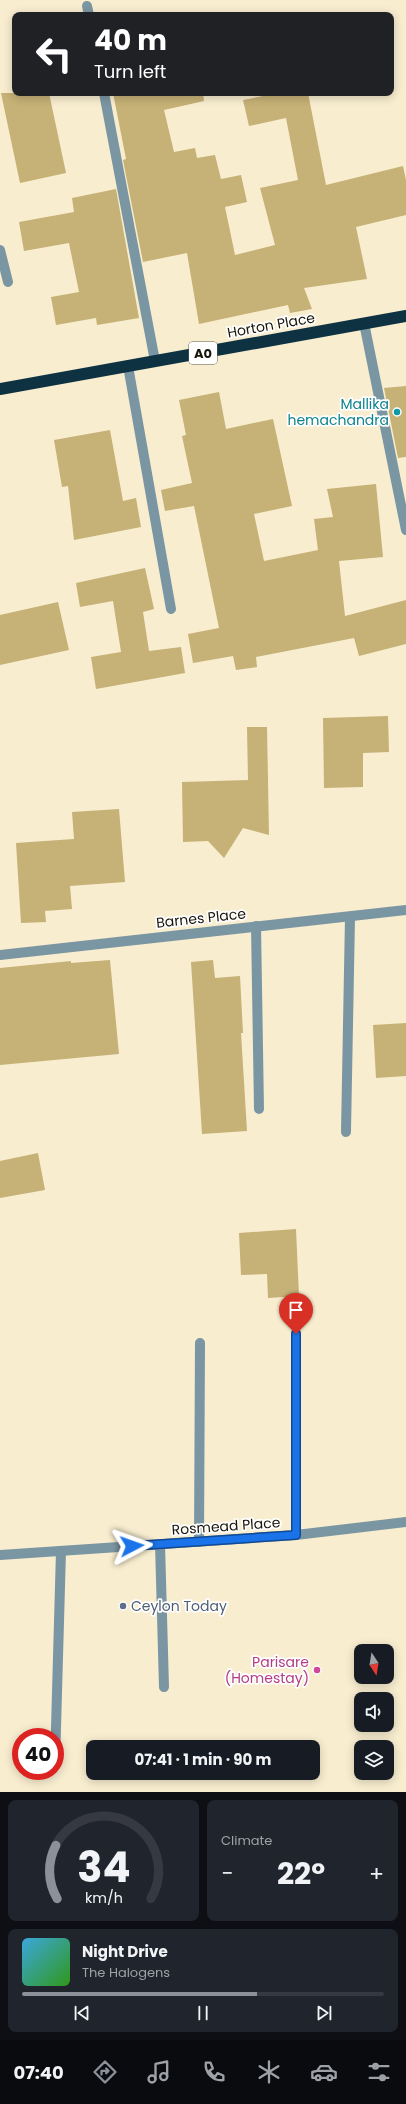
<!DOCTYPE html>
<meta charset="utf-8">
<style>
body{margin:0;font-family:Poppins,sans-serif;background:#20242c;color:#f1f3f6;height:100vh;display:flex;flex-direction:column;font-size:15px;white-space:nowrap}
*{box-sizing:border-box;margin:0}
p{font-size:13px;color:#9ea1a6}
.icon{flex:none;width:22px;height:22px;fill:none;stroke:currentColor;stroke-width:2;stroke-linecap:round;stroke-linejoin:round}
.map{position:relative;height:1792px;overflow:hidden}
.details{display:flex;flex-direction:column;gap:8px;padding:8px;background:#0d0f14;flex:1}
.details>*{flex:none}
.top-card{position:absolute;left:12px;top:12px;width:382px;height:84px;border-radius:8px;box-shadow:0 2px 10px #0003;background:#202124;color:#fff;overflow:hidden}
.needle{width:26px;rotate:168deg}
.tools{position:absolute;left:354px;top:1644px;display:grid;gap:8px}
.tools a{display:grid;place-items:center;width:40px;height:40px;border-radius:8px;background:#171b24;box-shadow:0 2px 10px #0003;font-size:20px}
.speed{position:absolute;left:12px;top:1728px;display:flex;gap:8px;font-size:20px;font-weight:700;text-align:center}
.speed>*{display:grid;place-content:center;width:52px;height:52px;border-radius:50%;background:#171b24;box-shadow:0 2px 10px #0003;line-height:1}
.speed .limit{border:6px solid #d22;background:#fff;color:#111}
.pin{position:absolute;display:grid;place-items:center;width:34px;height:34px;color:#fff;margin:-41px -17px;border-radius:50% 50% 50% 0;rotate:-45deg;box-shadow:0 0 4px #0007}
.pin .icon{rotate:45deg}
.me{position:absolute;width:44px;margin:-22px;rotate:86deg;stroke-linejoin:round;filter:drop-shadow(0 0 3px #0008)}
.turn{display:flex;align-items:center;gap:14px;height:84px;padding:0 16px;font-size:18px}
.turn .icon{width:52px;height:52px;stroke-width:2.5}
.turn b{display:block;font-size:28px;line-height:34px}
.big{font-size:30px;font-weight:700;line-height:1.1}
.details .widget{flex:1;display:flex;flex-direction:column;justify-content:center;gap:6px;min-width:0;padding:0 14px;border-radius:8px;background:#20242c}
.details .dial{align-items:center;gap:0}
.dial svg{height:104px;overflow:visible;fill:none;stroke:#363941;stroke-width:7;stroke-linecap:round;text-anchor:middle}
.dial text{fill:#f1f3f6;stroke:none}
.song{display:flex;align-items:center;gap:12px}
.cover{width:48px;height:48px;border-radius:6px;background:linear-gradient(135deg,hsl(200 70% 55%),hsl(110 70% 35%))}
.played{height:4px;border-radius:2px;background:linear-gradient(90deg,#8c9099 65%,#363941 65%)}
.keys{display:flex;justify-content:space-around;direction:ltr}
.heat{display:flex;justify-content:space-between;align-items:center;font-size:22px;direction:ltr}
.details .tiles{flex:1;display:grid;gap:8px;grid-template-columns:1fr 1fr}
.widget:last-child{grid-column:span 2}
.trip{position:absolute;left:86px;top:1740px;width:234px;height:40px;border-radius:8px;background:#171b24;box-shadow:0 2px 10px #0003;font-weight:700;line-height:40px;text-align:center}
.menu{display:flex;height:64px;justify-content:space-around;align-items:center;background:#090b0e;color:#9ea1a6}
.menu .icon{width:28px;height:28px}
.menu .on{color:#8c9099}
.menu b{font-size:18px;color:#f1f3f6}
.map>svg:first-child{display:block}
.building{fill:#c6b176}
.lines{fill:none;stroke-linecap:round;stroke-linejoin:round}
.minor{stroke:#7b96a3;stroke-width:10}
.highway{stroke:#0e3242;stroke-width:12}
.route-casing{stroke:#114b97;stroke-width:10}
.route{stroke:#1a73e8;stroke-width:7}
.culture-dot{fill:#0f9aa8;stroke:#fff;stroke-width:1.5}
.service-dot{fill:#5c6f8a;stroke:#fff;stroke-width:1.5}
.hotel-dot{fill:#d1479c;stroke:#fff;stroke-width:1.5}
.labels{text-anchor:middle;stroke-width:3.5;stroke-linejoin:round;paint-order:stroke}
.shield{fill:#fff;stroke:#5d5b54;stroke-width:1}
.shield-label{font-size:13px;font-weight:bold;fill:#18150a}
.street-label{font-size:14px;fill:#18150a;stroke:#fff}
.culture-label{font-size:14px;fill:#0d838f;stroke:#fff;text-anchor:end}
.service-label{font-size:14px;fill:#4e5e75;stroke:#fff;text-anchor:start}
.hotel-label{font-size:14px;fill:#b23c85;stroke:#fff;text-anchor:end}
</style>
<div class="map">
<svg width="406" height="1792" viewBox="0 0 406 1792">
<rect width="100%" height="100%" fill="#f8edcf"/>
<!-- building -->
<g class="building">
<path d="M 1,93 L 49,93 L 66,173 L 20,183 Z"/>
<path d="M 113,93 L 203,93 L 204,101 L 164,110 L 174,152 L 195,148 L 197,158 L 215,155 L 221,179 L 241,175 L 247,202 L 225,207 L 235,255 L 275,245 L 260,188 L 298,180 L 286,118 L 249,126 L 243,100 L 278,93 L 308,93 L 326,185 L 403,166 L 406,180 L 406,215 L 356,227 L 367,279 L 304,288 L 312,309 L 290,313 L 288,305 L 199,324 L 187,253 L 143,262 L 123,160 L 126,159 Z"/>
<path d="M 116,189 L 139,318 L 97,325 L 96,318 L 56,325 L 51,297 L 79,292 L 69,243 L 24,251 L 19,222 L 74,212 L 72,198 Z"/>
<path d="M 406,386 L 406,457 L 398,458 L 384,388 Z"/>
<path d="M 219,392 L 226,429 L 273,419 L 292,506 L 254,514 L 264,561 L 318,550 L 314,519 L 333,517 L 327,489 L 376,484 L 383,557 L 339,561 L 345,616 L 406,600 L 406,644 L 359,656 L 354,638 L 256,657 L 257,667 L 236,670 L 233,656 L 193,663 L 188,634 L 219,628 L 194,506 L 165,511 L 161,490 L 192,483 L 182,436 L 186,435 L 179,400 Z"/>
<path d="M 110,430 L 123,501 L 136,498 L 141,527 L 74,540 L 68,486 L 62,487 L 54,440 Z"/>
<path d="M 145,568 L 154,609 L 143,612 L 149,651 L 181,647 L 185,673 L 96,689 L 91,657 L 121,652 L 113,601 L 80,607 L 76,583 Z"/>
<path d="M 58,602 L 69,650 L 0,665 L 0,615 Z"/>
<path d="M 388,716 L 389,752 L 363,753 L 363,787 L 324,788 L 323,718 Z"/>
<path d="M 247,727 L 267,727 L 269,835 L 243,828 L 224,858 L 208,841 L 183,842 L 182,782 L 248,780 Z"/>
<path d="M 119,809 L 125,882 L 70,886 L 72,909 L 45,911 L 46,922 L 21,923 L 16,843 L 74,839 L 72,812 Z"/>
<path d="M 110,960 L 119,1054 L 0,1065 L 0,968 L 71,961 L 71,963 Z"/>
<path d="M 213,960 L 215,978 L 240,976 L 243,1033 L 241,1033 L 247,1131 L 202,1134 L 191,962 Z"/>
<path d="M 406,1023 L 406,1076 L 376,1078 L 373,1025 Z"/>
<path d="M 38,1153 L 45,1190 L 0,1198 L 0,1161 Z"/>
<path d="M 296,1229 L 299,1296 L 268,1298 L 267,1274 L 241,1275 L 239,1233 Z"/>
</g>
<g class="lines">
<!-- minor -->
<g class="minor">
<path d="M 87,6 L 89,15"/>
<path d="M 104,93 L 155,361"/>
<path d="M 0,250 L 8,282"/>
<path d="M 364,323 L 406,530"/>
<path d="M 128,366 L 171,609"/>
<path d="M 256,926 L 259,1109"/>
<path d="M 0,955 L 406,910"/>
<path d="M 346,1132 L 350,917"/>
<path d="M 296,1333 L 296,1535"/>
<path d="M 199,1542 L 200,1343"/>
<path d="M 160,1544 L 164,1687"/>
<path d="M 0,1555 L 296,1535 L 406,1522"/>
<path d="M 55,1763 L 61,1551"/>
</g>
<!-- highway -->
<path class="highway" d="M 0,389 L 406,316"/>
</g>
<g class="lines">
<defs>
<path id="route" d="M 132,1546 L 296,1535 L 296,1334"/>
</defs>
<!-- route casing -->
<use href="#route" class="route-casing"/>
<!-- route -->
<use href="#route" class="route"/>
</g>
<!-- markers -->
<circle class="culture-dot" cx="397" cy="412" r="4"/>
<circle class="service-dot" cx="123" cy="1606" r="4"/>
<circle class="hotel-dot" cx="317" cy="1670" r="4"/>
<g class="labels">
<!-- shield labels -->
<rect class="shield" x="189" y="342" width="28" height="22" rx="3"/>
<g class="shield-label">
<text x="203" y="358">A0</text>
</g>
<!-- street labels -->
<g class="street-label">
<text transform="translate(271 325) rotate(-10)" y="5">Horton Place</text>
<text transform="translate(201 918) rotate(-6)" y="5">Barnes Place</text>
<text transform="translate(226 1526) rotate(-4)" y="5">Rosmead Place</text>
</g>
<!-- culture labels -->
<g class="culture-label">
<text x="389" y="409">Mallika<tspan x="389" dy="16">hemachandra</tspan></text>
</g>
<!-- service labels -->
<g class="service-label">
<text x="131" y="1611">Ceylon Today</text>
</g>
<!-- hotel labels -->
<g class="hotel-label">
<text x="309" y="1667">Parisare<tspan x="309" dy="16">(Homestay)</tspan></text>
</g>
</g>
</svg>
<div class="tools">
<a><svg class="needle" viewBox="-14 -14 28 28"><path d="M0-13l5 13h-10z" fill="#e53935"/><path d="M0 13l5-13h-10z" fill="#9ea1a6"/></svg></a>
<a><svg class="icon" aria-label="sound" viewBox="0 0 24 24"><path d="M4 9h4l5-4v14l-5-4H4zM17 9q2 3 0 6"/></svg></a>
<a><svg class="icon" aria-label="layers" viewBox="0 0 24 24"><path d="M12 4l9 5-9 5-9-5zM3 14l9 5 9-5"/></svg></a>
</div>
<div class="speed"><div class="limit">40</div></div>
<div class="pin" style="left:296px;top:1334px;background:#d93025"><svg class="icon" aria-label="arrive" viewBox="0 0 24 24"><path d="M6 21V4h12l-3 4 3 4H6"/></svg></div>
<svg class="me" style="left:132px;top:1546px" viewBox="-20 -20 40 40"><path d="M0-17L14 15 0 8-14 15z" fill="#1a73e8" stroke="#fff" stroke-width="4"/></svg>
<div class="trip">07:41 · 1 min · 90 m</div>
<div class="top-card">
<div class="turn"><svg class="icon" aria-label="left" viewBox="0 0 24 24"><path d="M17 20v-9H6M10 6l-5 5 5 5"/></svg><div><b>40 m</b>Turn left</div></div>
</div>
</div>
<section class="details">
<div class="tiles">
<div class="widget dial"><svg viewBox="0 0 100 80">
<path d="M14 69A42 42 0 1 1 86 69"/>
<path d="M14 69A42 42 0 0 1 13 28" stroke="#8c9099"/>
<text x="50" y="56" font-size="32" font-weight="700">34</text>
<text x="50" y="72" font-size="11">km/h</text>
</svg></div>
<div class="widget"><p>Climate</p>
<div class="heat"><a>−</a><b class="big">22°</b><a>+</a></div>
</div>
<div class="widget">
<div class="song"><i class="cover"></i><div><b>Night Drive</b><p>The Halogens</p></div></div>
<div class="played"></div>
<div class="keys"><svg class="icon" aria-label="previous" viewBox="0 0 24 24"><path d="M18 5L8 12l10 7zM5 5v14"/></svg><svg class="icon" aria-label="pause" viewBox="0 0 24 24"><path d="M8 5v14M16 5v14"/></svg><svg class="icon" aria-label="next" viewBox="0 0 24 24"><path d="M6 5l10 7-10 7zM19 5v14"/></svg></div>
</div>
</div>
</section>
<nav class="menu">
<b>07:40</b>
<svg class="icon on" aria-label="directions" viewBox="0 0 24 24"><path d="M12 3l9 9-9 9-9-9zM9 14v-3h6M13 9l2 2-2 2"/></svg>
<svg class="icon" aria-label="music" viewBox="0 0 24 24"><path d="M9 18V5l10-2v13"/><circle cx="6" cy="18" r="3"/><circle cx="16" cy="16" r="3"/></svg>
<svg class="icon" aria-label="phone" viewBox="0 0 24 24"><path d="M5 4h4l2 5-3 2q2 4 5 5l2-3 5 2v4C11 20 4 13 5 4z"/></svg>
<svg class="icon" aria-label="climate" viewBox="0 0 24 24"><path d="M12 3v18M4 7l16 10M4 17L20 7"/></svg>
<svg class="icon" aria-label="car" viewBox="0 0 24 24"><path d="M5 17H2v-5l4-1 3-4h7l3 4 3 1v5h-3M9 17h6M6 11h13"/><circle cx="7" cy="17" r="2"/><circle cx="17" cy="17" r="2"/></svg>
<svg class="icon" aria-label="filters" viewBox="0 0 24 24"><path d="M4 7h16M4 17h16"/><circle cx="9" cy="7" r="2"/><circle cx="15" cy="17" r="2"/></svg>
</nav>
